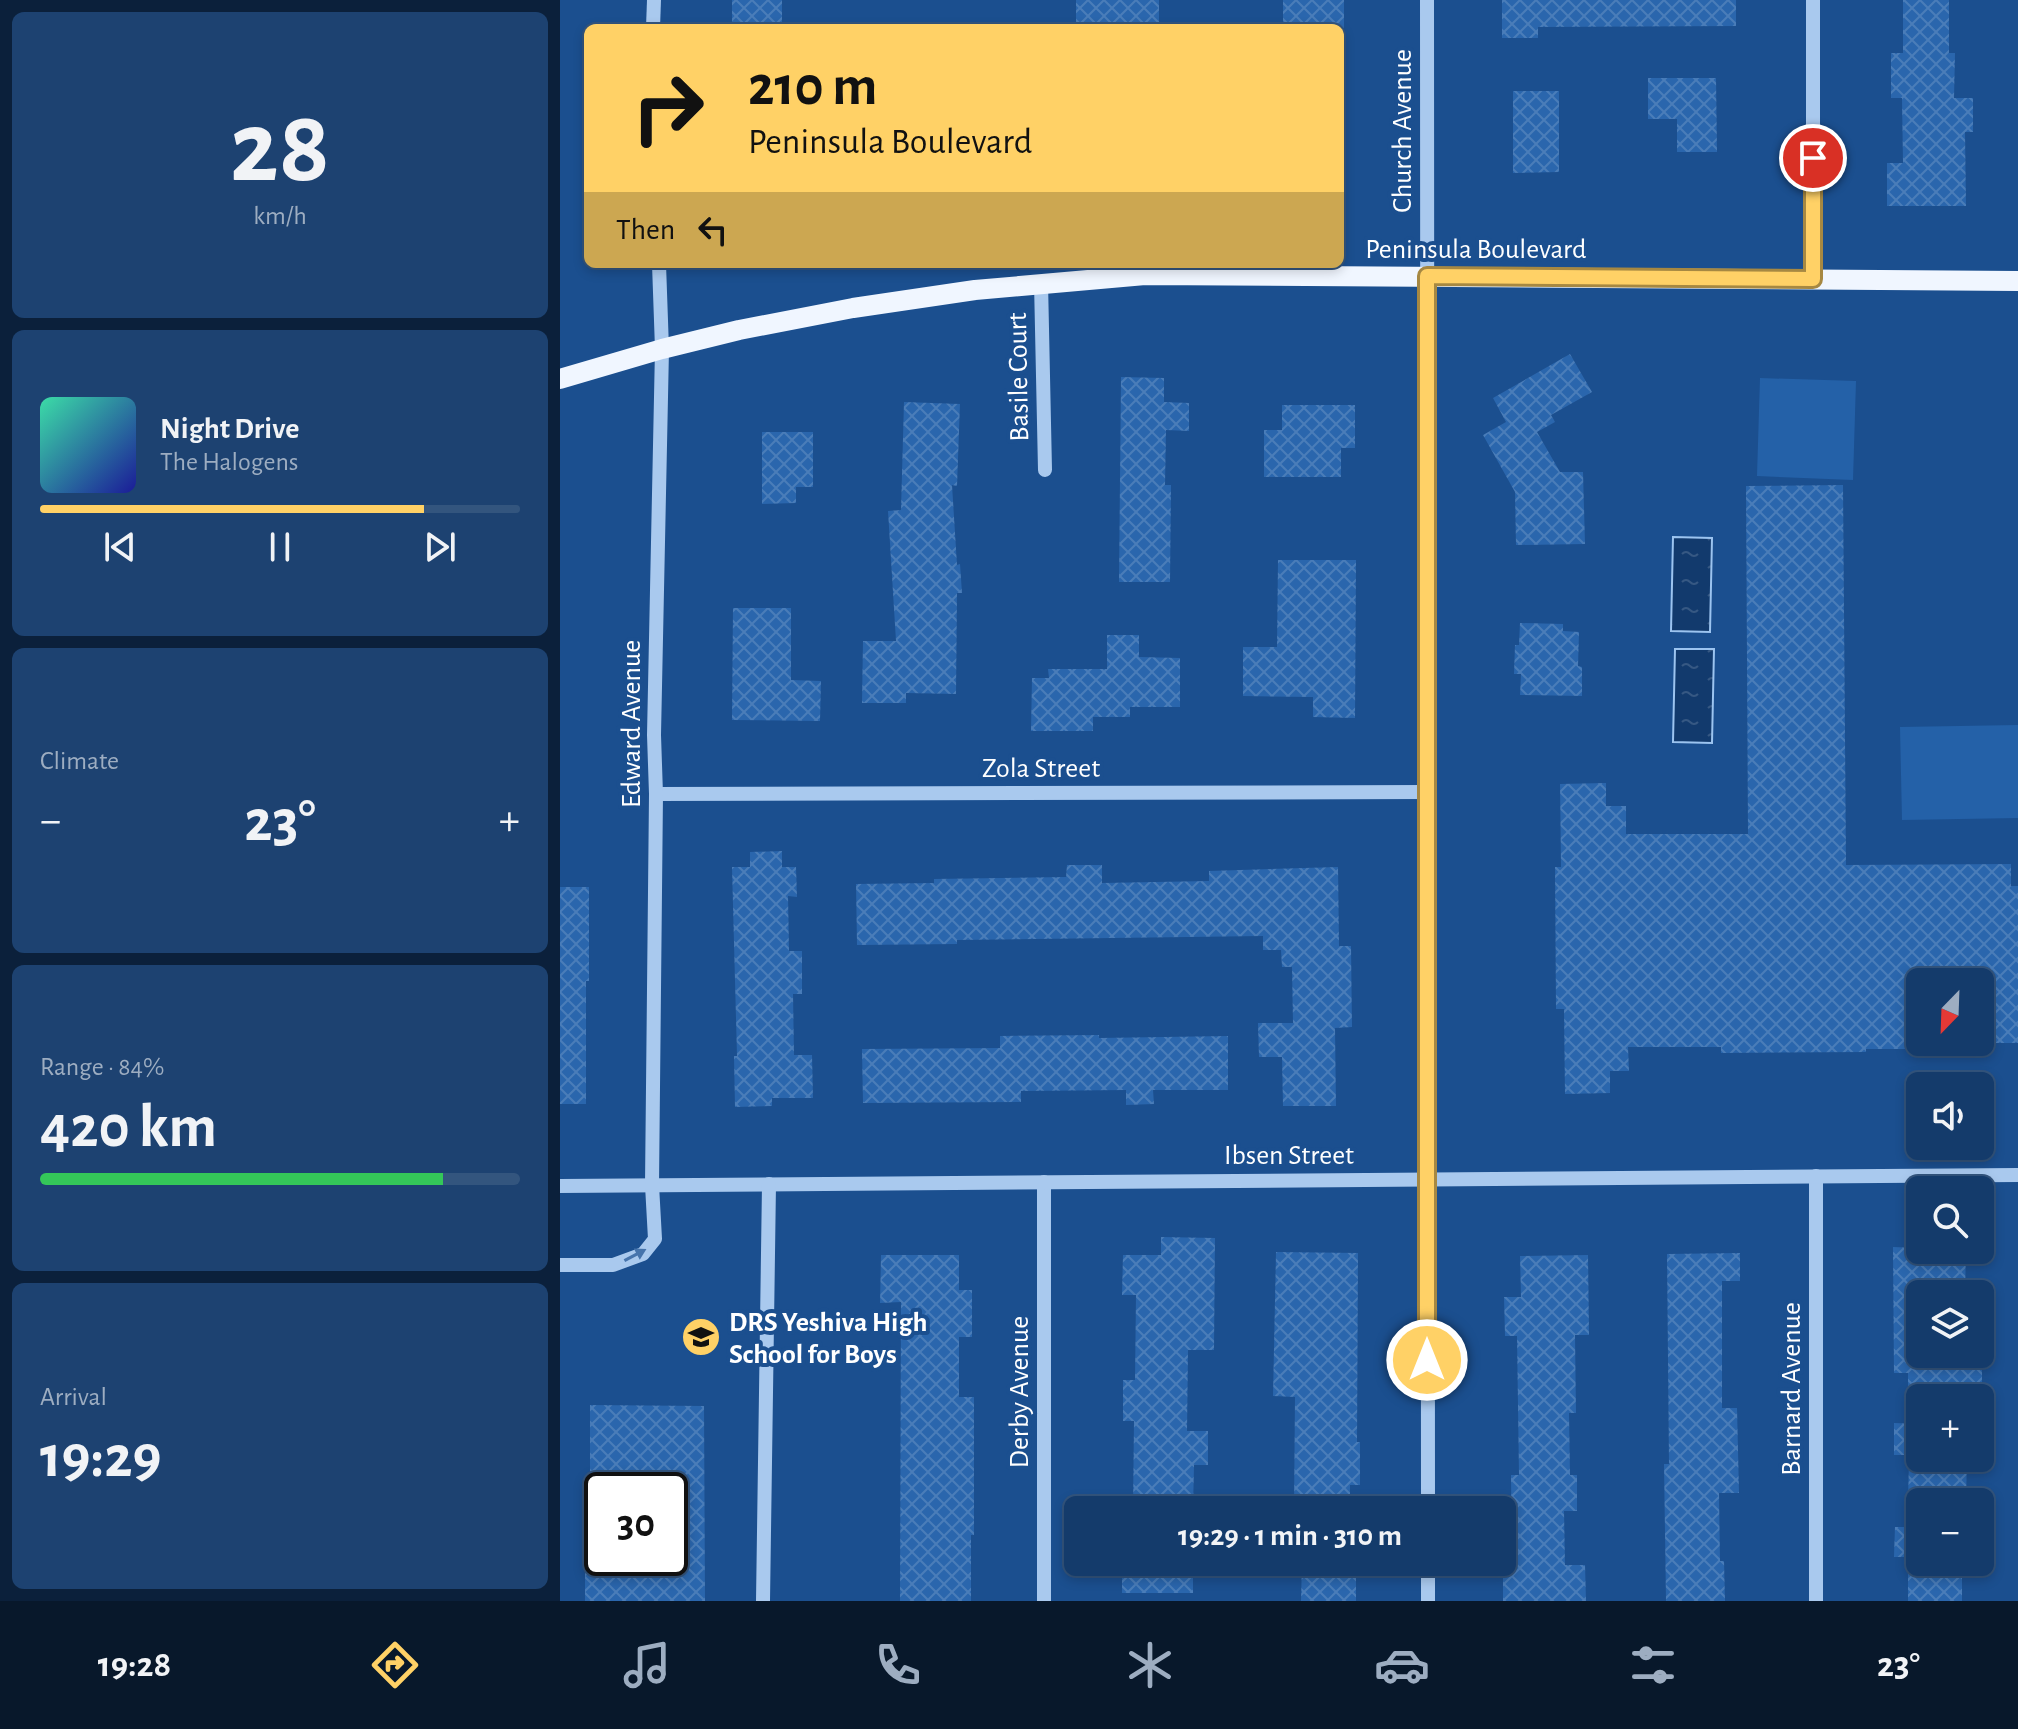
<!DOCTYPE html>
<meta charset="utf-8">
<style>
body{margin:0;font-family:"Alegreya Sans",sans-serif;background:#1d4271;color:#f1f3f6;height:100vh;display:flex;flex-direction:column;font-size:30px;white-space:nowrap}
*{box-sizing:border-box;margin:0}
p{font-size:26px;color:#9dadc1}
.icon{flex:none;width:44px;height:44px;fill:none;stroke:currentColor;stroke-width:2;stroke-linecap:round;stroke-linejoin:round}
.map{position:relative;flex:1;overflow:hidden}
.panel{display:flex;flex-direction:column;gap:12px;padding:12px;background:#0b203b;width:560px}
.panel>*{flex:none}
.banner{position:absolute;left:24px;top:24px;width:760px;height:244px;border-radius:12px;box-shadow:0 4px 12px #0003,0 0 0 2px #33557e;background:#ffd166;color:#111;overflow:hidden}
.needle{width:52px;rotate:203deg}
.controls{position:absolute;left:1346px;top:968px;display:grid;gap:16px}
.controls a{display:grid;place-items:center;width:88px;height:88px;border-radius:12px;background:#143b6b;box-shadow:0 4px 12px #0003,0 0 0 2px #33557e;font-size:40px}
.speed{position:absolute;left:24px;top:1472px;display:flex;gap:16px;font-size:40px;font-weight:700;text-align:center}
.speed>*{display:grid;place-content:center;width:104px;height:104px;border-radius:50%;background:#143b6b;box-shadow:0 4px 12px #0003,0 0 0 2px #33557e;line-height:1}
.speed .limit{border:4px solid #111;border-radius:12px;background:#fff;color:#111}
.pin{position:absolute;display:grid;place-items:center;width:68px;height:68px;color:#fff;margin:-34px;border:4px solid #fff;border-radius:50%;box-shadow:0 2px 8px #0007}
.me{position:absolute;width:88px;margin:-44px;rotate:0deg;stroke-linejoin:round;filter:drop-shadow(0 0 6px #0008)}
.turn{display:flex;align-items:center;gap:28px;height:168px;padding:0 32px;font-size:36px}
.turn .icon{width:104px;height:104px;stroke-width:2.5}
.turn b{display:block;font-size:56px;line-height:68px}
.then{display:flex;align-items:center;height:76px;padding:0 32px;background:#0003;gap:16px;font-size:30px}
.big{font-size:60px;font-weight:700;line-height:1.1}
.panel .tile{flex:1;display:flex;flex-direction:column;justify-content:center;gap:12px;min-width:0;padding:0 28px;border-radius:12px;background:#1d4271}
.panel .dial{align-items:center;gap:0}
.dial b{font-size:104px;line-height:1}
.song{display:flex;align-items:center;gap:24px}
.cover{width:96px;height:96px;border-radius:12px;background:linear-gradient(135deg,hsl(160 70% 55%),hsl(240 70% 35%))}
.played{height:8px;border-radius:4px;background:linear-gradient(90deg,#ffd166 80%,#33557e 80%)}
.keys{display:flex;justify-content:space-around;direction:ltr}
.heat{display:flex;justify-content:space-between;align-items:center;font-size:44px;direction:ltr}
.charge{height:12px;border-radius:6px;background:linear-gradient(90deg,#34c759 84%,#33557e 0)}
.trip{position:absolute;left:504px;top:1496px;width:452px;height:80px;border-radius:12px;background:#143b6b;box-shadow:0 4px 12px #0003,0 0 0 2px #33557e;font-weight:700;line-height:80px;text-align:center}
.menu{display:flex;height:128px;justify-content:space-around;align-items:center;background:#08182b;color:#9dadc1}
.menu .icon{width:56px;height:56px}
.menu .current{color:#ffd166}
.menu b{font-size:36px;color:#f1f3f6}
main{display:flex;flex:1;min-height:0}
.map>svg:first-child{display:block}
.green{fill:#2461a8}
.water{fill:url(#water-ripples);stroke:#9cc4f0;stroke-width:2}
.building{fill:url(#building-cross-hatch)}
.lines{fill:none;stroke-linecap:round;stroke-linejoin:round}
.minor{stroke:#a9c9ee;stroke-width:14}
.major{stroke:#f0f6ff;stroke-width:20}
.oneway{fill:#4674ac}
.route-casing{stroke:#a68842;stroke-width:20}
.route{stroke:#ffd166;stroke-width:14}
.labels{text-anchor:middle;stroke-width:8;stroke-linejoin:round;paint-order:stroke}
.street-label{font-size:28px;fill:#fff;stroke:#1b4f8f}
.poi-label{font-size:28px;font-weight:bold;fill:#fff;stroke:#1b4f8f;text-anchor:start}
</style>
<main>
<section class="panel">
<div class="tile dial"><b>28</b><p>km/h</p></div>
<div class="tile">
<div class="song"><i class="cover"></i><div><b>Night Drive</b><p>The Halogens</p></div></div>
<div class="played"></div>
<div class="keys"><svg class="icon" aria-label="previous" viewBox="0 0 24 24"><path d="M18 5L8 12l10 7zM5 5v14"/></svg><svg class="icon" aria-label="pause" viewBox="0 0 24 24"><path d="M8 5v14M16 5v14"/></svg><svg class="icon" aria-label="next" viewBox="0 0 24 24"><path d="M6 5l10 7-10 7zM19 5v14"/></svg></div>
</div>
<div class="tile"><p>Climate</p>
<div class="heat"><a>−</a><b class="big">23°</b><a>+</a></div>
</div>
<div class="tile"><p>Range · 84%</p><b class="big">420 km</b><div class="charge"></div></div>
<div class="tile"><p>Arrival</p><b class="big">19:29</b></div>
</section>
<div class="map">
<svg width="1458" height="1601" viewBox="0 0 1458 1601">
<defs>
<pattern id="water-ripples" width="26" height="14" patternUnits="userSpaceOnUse" patternTransform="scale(2)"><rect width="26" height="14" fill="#123a6d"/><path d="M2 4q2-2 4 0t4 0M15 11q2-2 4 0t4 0" fill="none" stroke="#365883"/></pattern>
<pattern id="building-cross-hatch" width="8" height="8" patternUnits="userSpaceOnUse" patternTransform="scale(2)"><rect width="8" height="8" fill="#2a66ad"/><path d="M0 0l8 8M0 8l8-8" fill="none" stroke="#4a7db9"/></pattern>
</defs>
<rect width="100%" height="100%" fill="#1b4f8f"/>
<!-- green -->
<g class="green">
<path d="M 1200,378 L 1296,381 L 1293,480 L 1197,476 Z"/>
<path d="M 1458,725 L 1458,818 L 1342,820 L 1340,727 Z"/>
</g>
<!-- water -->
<g class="water">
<path d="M 1113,537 L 1152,538 L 1150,632 L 1111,631 Z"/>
<path d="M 1115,649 L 1154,649 L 1152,743 L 1113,742 Z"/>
</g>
<!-- building -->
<g class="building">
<rect x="172" y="0" width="50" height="28"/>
<rect x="516" y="0" width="83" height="25"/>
<rect x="723" y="0" width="61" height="28"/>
<path d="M 942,0 L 1176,0 L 1176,26 L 978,27 L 978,38 L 942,38 Z"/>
<path d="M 1343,0 L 1389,0 L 1389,53 L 1395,53 L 1394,98 L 1413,98 L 1413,132 L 1405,132 L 1406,206 L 1327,206 L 1327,163 L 1343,163 L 1342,98 L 1331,98 L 1331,53 L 1343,53 Z"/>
<path d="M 1088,78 L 1156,78 L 1157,152 L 1117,152 L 1117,119 L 1088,119 Z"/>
<path d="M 953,91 L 999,91 L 999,172 L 953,173 Z"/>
<path d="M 1010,354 L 1032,392 L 991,415 L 995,422 L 977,432 L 1000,472 L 1023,472 L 1025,544 L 956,545 L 955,492 L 923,435 L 946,422 L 933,398 Z"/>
<path d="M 561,377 L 604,378 L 604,402 L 629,403 L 629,431 L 606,430 L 605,485 L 611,485 L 610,582 L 559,582 Z"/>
<path d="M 344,402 L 400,404 L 397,486 L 392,485 L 397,565 L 400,564 L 402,593 L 397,593 L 396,694 L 346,693 L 346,703 L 302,703 L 303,641 L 336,641 L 328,511 L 341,510 Z"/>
<path d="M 722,405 L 795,405 L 795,448 L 781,448 L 781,477 L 704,477 L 704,430 L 722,430 Z"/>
<path d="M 202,432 L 253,432 L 253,487 L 236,487 L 236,503 L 202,504 Z"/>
<path d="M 1283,485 L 1286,865 L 1451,864 L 1451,886 L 1458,886 L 1458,1043 L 1420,1043 L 1420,982 L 1360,982 L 1360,1049 L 1306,1049 L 1306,1052 L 1161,1053 L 1161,1047 L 1068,1047 L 1069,1071 L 1050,1071 L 1050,1093 L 1005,1094 L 1004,1009 L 996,1009 L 995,867 L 1001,867 L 1000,784 L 1046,783 L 1046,806 L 1066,806 L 1066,834 L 1188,834 L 1186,486 Z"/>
<path d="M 718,560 L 796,560 L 795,718 L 753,717 L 753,697 L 683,696 L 683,647 L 717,647 Z"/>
<path d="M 173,608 L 231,608 L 231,680 L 261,681 L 260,721 L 172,720 Z"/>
<path d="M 960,623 L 1003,624 L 1003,631 L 1019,632 L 1018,666 L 1022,667 L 1022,696 L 960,695 L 961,674 L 954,674 L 955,645 L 959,645 Z"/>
<path d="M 547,635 L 579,635 L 579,657 L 620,658 L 620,707 L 570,707 L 570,717 L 533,717 L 533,731 L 471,731 L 472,678 L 489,678 L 488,669 L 547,669 Z"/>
<path d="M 222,851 L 222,867 L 236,867 L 237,897 L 228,896 L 229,951 L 242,951 L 242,994 L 233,994 L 234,1055 L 252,1055 L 253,1098 L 212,1098 L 212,1106 L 175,1107 L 174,1056 L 177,1056 L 172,867 L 190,867 L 190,852 Z"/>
<path d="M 507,865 L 542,865 L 542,883 L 649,881 L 649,871 L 778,867 L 779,946 L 791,946 L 792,1027 L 775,1028 L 776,1106 L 723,1106 L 722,1057 L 699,1057 L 698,1023 L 733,1023 L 732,967 L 722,967 L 721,950 L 703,950 L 703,936 L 397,940 L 397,944 L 297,945 L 296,884 L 374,883 L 374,879 L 506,877 Z"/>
<path d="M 0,887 L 29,887 L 29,981 L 26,981 L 26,1104 L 0,1104 Z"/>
<path d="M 539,1035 L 539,1038 L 668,1036 L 668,1090 L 593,1090 L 594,1104 L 566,1105 L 566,1090 L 461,1091 L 461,1102 L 303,1103 L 302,1049 L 440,1048 L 440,1036 Z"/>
<path d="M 601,1237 L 655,1238 L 654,1350 L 628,1350 L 627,1431 L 648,1431 L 648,1465 L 634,1465 L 633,1510 L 573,1510 L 574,1421 L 563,1421 L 563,1380 L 575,1380 L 576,1295 L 562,1295 L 563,1255 L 601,1255 Z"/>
<path d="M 1333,1247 L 1406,1250 L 1405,1294 L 1360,1294 L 1360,1354 L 1422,1354 L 1422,1398 L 1348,1398 L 1348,1373 L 1334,1373 Z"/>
<path d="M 716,1252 L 798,1253 L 797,1442 L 800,1442 L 800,1485 L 790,1485 L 790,1510 L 734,1510 L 735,1397 L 713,1396 Z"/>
<path d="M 1180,1253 L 1180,1281 L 1162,1281 L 1162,1408 L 1177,1408 L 1179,1493 L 1159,1493 L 1160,1561 L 1164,1561 L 1165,1601 L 1106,1601 L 1104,1464 L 1109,1464 L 1107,1254 Z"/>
<path d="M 321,1255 L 399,1255 L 399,1290 L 412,1290 L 412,1337 L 399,1337 L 399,1397 L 414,1397 L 414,1535 L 411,1535 L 411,1601 L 340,1601 L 341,1302 L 320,1303 Z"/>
<path d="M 1028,1255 L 1029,1335 L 1015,1335 L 1016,1413 L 1009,1413 L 1010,1475 L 1017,1475 L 1017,1511 L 1004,1511 L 1005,1565 L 1025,1565 L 1026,1601 L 943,1601 L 943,1566 L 952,1565 L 951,1475 L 959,1475 L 957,1336 L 945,1336 L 944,1297 L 961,1297 L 960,1256 Z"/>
<path d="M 30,1405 L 144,1406 L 145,1601 L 25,1601 L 25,1563 L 30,1563 L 30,1558 L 110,1558 L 110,1490 L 30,1490 Z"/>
<path d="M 1334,1423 L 1360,1424 L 1360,1455 L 1334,1455 Z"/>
<path d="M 1349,1458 L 1407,1458 L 1406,1502 L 1348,1502 Z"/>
<path d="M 1335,1527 L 1360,1527 L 1360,1557 L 1334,1557 Z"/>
<rect x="562" y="1562" width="71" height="31"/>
<path d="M 742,1562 L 796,1562 L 796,1601 L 741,1601 Z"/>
<rect x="1348" y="1562" width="54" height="39"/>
</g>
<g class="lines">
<!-- minor -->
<g class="minor">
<path d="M 867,0 L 868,1510"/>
<path d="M 1253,0 L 1253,279"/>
<path d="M 93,28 L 94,0"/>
<path d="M 481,282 L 485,470"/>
<path d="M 96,794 L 867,792"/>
<path d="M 1256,1176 L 1256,1601"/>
<path d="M 484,1182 L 484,1601"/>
<path d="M 0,1186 L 1458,1175"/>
<path d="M 0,1265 L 53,1265 L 83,1254 L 95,1239 L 92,1185 L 96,794 L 94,735 L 102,349 L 99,264"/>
<path d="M 868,1562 L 868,1601"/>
<path d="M 203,1601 L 209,1184"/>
</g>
<!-- major -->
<path class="major" d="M 0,379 L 102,349 L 179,330 L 293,308 L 415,290 L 585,275 L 1458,281"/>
</g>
<!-- one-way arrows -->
<defs><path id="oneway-solid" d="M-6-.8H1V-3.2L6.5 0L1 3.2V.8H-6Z" transform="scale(2)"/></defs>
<use class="oneway" href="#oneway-solid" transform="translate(75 1255) rotate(-28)"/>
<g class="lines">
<defs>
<path id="route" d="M 867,1360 L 867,276 L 1253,279 L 1253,158"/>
</defs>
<!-- route casing -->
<use href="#route" class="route-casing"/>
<!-- route -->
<use href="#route" class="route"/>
</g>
<!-- icons -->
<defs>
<symbol id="school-disc" viewBox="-11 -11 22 22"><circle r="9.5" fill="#ffd166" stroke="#1b4f8f"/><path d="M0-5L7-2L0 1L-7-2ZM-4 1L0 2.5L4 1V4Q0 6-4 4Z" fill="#111"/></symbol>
</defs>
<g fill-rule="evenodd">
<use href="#school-disc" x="119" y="1315" width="44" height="44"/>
</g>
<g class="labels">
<!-- street labels -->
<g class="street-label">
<text transform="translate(841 131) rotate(-90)" y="10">Church Avenue</text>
<text x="916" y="258">Peninsula Boulevard</text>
<text transform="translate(457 377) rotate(-91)" y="10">Basile Court</text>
<text transform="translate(70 724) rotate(-90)" y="10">Edward Avenue</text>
<text x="481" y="777">Zola Street</text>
<text x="729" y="1164">Ibsen Street</text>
<text transform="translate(1230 1389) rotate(-90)" y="10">Barnard Avenue</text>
<text transform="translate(458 1392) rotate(-90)" y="10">Derby Avenue</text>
</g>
<!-- poi labels -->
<g class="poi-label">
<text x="169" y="1331">DRS Yeshiva High<tspan x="169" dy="32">School for Boys</tspan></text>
</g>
</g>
</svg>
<div class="controls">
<a><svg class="needle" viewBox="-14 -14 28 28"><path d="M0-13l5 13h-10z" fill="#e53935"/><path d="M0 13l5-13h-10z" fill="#9dadc1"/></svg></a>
<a><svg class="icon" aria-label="sound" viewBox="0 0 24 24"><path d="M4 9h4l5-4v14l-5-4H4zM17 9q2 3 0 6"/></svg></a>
<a><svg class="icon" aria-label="search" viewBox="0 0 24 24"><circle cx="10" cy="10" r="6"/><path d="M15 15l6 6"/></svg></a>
<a><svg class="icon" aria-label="layers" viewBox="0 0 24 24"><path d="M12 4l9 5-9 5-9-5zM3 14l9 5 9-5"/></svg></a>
<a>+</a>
<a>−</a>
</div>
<div class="speed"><div class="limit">30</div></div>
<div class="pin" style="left:1253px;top:158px;background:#d93025"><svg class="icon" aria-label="arrive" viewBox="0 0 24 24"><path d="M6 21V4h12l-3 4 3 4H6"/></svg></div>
<svg class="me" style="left:867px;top:1360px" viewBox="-20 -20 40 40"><circle r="17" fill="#ffd166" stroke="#fff" stroke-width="3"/><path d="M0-11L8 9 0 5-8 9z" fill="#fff"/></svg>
<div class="trip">19:29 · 1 min · 310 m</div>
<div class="banner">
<div class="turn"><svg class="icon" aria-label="right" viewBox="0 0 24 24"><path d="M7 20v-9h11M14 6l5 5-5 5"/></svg><div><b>210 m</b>Peninsula Boulevard</div></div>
<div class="then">Then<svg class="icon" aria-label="left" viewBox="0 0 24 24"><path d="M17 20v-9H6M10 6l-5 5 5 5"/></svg></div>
</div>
</div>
</main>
<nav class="menu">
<b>19:28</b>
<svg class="icon current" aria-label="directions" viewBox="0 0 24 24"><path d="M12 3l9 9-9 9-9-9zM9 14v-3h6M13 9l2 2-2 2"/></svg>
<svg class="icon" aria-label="music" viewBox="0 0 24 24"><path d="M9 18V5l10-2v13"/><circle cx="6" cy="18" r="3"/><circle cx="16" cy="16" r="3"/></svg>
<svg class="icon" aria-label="phone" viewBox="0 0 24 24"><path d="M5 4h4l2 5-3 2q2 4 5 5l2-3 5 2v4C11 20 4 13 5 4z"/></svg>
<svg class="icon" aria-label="climate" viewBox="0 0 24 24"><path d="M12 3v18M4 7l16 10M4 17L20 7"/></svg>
<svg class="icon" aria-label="car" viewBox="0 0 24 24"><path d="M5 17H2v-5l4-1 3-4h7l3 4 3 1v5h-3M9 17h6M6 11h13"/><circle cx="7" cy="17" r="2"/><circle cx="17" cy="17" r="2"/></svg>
<svg class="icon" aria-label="filters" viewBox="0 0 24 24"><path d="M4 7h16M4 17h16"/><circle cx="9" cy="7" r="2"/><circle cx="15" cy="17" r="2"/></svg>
<b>23°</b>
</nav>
